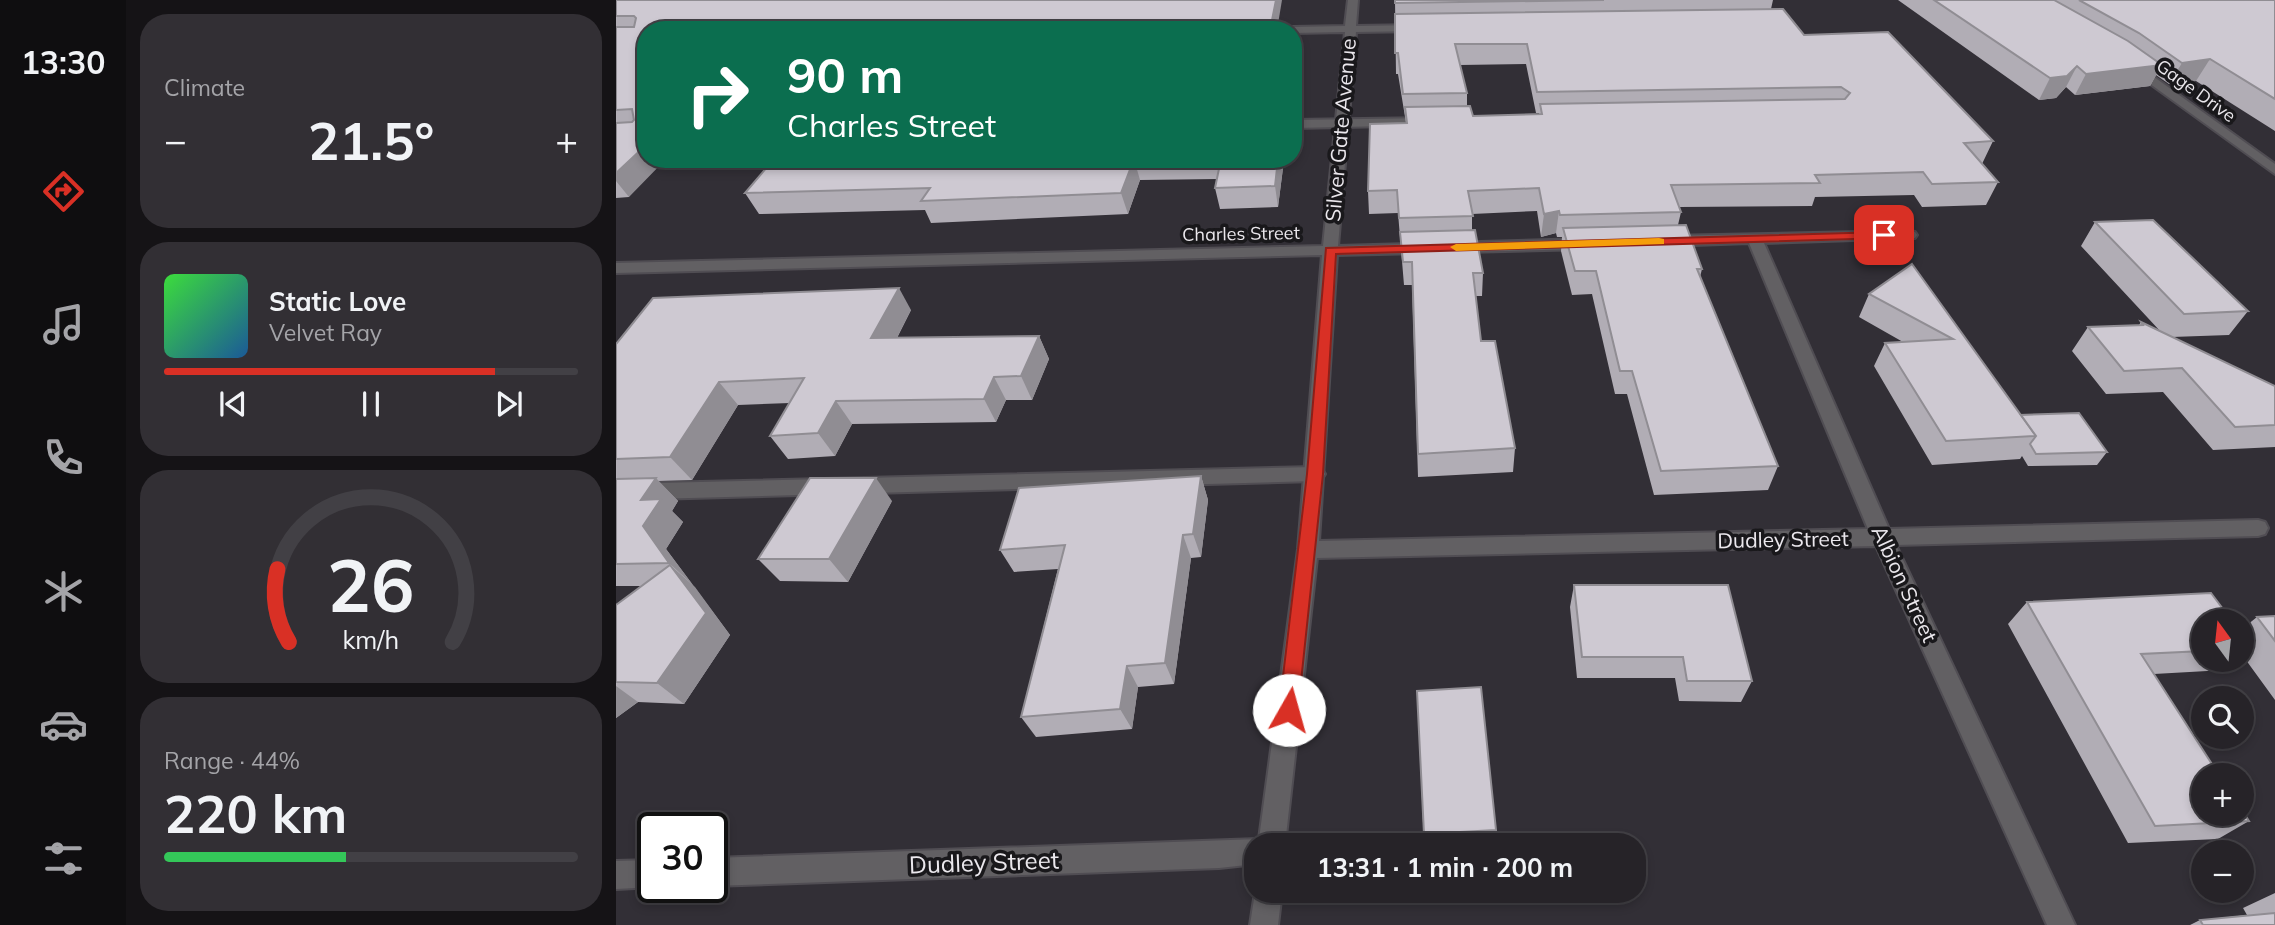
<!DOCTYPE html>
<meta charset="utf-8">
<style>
body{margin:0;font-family:Mulish,sans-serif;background:#322f34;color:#f1f3f6;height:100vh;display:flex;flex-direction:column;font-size:26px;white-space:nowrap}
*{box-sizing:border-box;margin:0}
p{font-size:23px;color:#a4a4a8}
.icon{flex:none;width:38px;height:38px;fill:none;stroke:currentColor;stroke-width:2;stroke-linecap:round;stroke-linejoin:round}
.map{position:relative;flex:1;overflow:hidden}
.side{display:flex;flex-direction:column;gap:14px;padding:14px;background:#151316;width:490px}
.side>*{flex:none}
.hud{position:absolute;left:21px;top:21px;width:665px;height:147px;border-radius:28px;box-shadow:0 4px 10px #0003,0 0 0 2px #424045;background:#0b6e4f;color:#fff;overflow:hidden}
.needle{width:46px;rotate:345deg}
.controls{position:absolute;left:1575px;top:609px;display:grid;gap:14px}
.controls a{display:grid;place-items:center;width:63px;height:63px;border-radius:50%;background:#262328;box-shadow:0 4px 10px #0003,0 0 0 2px #424045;font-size:35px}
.speed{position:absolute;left:21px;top:812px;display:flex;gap:14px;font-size:35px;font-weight:700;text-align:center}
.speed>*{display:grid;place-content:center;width:91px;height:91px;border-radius:50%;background:#262328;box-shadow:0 4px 10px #0003,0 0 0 2px #424045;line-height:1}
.speed .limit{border:4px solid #111;border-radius:10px;background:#fff;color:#111}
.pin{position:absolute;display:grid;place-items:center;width:60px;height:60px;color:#fff;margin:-30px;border-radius:14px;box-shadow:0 4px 10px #0006}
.me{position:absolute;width:77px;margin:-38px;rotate:7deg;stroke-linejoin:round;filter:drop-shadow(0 0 5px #0008)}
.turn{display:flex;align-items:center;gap:24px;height:147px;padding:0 35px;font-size:32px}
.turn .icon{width:91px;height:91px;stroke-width:2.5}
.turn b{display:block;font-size:49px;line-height:60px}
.big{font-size:52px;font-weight:700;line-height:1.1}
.side .tile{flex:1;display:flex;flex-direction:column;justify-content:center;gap:10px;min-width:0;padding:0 24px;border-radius:28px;background:#322f34}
.side .dial{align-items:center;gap:0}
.dial svg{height:182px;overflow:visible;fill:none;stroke:#424045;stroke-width:7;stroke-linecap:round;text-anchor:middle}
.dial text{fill:#f1f3f6;stroke:none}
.song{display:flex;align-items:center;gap:21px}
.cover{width:84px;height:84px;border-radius:10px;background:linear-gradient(135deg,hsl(120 70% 55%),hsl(210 70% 35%))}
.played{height:7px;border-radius:4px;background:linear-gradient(90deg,#d93025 80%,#424045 80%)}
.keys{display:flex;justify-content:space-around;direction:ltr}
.heat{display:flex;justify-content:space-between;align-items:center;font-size:38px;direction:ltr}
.charge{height:10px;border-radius:5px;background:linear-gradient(90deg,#34c759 44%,#424045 0)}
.trip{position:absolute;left:628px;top:833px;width:402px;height:70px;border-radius:28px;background:#262328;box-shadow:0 4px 10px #0003,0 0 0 2px #424045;font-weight:700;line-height:70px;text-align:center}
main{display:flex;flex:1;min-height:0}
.tab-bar{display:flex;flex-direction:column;width:126px;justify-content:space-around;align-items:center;background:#0f0e10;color:#a4a4a8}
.tab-bar .icon{width:49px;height:49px}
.tab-bar .on{color:#d93025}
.tab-bar b{font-size:32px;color:#f1f3f6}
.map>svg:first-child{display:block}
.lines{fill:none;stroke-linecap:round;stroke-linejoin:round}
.service-casing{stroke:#504d53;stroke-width:4}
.minor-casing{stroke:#504d53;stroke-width:4}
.service{fill:#626063;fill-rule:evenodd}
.minor{fill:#626063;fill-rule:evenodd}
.wall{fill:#b1adb5;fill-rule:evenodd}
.shaded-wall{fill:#908d93}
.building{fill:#cec9d2;stroke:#908d93;stroke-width:2}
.route{fill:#d93025;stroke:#8d1f18;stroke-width:2}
.slow{fill:#f59e0b}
.labels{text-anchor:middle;stroke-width:7;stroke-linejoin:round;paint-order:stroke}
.far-street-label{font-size:18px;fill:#ebe8ed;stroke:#19181b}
.street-label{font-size:21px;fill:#ebe8ed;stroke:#19181b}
.near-street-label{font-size:24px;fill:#ebe8ed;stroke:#19181b}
</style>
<main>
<nav class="tab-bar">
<b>13:30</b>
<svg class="icon on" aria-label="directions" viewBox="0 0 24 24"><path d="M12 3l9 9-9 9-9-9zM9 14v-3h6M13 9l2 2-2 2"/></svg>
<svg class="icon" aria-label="music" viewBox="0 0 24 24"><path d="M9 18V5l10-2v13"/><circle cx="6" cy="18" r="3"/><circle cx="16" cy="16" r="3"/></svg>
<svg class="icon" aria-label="phone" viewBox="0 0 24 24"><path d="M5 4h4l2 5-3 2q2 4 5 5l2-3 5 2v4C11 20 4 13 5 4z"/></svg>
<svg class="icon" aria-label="climate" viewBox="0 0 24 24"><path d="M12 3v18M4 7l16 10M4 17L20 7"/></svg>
<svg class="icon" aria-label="car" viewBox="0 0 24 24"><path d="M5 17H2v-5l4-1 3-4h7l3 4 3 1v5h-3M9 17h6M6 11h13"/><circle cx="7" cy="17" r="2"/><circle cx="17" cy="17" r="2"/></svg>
<svg class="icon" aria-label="filters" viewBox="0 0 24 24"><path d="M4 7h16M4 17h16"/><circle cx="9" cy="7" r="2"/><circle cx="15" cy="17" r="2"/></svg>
</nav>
<section class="side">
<div class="tile"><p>Climate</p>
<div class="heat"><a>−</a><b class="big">21.5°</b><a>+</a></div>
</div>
<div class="tile">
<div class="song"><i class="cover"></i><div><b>Static Love</b><p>Velvet Ray</p></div></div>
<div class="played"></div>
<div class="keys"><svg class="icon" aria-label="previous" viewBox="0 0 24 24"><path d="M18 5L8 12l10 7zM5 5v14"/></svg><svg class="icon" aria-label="pause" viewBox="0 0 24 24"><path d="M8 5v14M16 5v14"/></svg><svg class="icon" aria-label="next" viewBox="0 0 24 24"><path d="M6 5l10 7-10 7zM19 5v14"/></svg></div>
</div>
<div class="tile dial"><svg viewBox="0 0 100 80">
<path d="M14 69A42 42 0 1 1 86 69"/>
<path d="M14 69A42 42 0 0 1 9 37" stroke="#d93025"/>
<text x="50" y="56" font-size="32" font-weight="700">26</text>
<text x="50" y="72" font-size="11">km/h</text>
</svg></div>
<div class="tile"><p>Range · 44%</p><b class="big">220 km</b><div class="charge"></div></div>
</section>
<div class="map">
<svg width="1659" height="925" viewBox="0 0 1659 925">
<rect width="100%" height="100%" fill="#322f36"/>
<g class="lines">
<defs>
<g id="service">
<path d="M 816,118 L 822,122 L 821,125 L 677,128 L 677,120 Z"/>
<path d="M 699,467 L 706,469 L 709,474 L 706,479 L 699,481 L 0,500 L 0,484 Z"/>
</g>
<g id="minor">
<path d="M 732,0 L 742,0 L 740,26 L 804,25 L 809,28 L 804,31 L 740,32 L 722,246 L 971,239 L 979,244 L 971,249 L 721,255 L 703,541 L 1252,529 L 1133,243 L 1050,246 L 1042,241 L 1050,236 L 1294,231 L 1299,232 L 1301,235 L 1299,238 L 1148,243 L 1273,529 L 1642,520 L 1649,522 L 1652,528 L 1649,534 L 1642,536 L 1280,545 L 1459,925 L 1431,925 L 1260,546 L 701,558 L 669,845 L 640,845 L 640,864 L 603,868 L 96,886 L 96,858 L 643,839 L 682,549 L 706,255 L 0,273 L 0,263 L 707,246 L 729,32 L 677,33 L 677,30 L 672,30 L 677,27 L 729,26 Z"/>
<path d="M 1512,64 L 1520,64 L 1659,164 L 1659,174 L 1512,68 Z"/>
<path d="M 37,860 L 38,887 L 0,889 L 0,861 Z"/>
<path d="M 640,886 L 640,891 L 666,891 L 662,925 L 634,925 Z"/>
</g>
</defs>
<!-- service casing -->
<use href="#service" class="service-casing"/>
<!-- minor casing -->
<use href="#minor" class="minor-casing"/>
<!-- service -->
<use href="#service" class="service"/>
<!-- minor -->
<use href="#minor" class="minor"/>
</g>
<!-- wall -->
<g class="wall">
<path d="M 0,0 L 666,0 L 30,30 L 13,197 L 0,198 Z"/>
<path d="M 779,0 L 1157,0 L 1155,9 L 1188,35 L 1377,141 L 1366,164 L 1382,182 L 1370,205 L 1306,207 L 1298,195 L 1199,197 L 1196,206 L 1063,207 L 1065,212 L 1062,225 L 1086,269 L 1084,277 L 1162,466 L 1152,490 L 1038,495 L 1011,394 L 999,394 L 976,294 L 956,295 L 945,251 L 946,237 L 941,237 L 940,233 L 925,237 L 921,211 L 856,214 L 856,230 L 867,273 L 866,296 L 860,296 L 865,341 L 899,448 L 897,472 L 802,477 L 796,285 L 788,285 L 782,213 L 753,214 L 752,191 L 790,123 L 782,74 L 780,74 ZM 910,64 L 920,113 L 923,113 L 923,115 L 857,116 L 851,106 L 851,93 L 844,65 Z"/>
<path d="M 1282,0 L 1659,0 L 1659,131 L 1580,81 L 1553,84 L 1540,75 L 1534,86 L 1459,95 L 1450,87 L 1440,98 L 1423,100 Z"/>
<path d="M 158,159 L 665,159 L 667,168 L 662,207 L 604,209 L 599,188 L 601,179 L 524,180 L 512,214 L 315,223 L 309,210 L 143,214 L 129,193 Z"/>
<path d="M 1479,222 L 1632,311 L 1613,335 L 1556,337 L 1659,386 L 1659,447 L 1597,450 L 1547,392 L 1490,394 L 1456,351 L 1472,327 L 1523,325 L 1525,322 L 1545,332 L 1465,246 Z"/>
<path d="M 1296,264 L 1405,415 L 1491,452 L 1481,465 L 1412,466 L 1406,456 L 1404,459 L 1316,465 L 1258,366 L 1269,343 L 1287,342 L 1243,317 L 1253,294 Z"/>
<path d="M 295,310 L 281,338 L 423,336 L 433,359 L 416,400 L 390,400 L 380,422 L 236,424 L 219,456 L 172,459 L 154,436 L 174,403 L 122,405 L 76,480 L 42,481 L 62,501 L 56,511 L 67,522 L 50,549 L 114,635 L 68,704 L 22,702 L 0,718 L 0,605 L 26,586 L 0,586 L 0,344 Z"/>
<path d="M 585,476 L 592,500 L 585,557 L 575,558 L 558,684 L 522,687 L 516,729 L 420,737 L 405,717 L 442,569 L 398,572 L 384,550 Z"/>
<path d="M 276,501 L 232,582 L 164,581 L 142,559 Z"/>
<path d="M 958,585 L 1136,681 L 1125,702 L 1063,701 L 1059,678 L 961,678 L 954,607 Z"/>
<path d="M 1411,602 L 1587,621 L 1587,660 L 1622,660 L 1609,670 L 1538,674 L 1633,821 L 1602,839 L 1512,843 L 1392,624 Z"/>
<path d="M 1659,616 L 1659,700 L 1627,656 L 1626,657 L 1626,629 L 1641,617 Z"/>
<path d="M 801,691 L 880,830 L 878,845 L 808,845 Z"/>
<path d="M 1659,893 L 1659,925 L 1574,925 L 1584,920 L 1631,915 L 1627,908 Z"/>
</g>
<!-- shaded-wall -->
<g class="shaded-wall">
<path d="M 660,0 L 666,0 L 661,30 L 654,30 Z"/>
<path d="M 1594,59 L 1580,81 L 1553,84 L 1566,63 Z"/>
<path d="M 1546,65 L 1534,86 L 1459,95 L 1470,74 Z"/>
<path d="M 1461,66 L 1450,87 L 1440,98 L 1423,100 L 1434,78 Z"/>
<path d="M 30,145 L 30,159 L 50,159 L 13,197 L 0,181 L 0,173 Z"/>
<path d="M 518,159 L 524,180 L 512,214 L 505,193 Z"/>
<path d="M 662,159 L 665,159 L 667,168 L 662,207 L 659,186 Z"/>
<path d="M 943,211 L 940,233 L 925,237 L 928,214 Z"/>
<path d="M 283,288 L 295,310 L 269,361 L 255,338 Z"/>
<path d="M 423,336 L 433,359 L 416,400 L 405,376 Z"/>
<path d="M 378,377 L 390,400 L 380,422 L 368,399 Z"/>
<path d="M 103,382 L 122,405 L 76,480 L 54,457 Z"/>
<path d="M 220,401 L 236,424 L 219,456 L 202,433 Z"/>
<path d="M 585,476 L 592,500 L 585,557 L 577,534 Z"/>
<path d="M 40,478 L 62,501 L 56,511 L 67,522 L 50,549 L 77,585 L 53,563 L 27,526 L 25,500 Z"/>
<path d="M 260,478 L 276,501 L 232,582 L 213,559 Z"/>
<path d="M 567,535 L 575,558 L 558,684 L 549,663 Z"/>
<path d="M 54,565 L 79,587 L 114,635 L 68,704 L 41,683 Z"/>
<path d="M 511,666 L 522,687 L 516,729 L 504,709 Z"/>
<path d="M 0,686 L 22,702 L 0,718 Z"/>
</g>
<!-- building -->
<g class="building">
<path d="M 0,0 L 660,0 L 654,30 L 30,30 L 30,145 L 0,173 L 0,123 L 16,122 L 18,120 L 16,109 L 0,110 L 0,27 L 18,27 L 20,18 L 18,16 L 0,16 Z"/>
<path d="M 779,0 L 988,0 L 779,3 Z"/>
<path d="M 1318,0 L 1438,0 L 1512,41 L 1546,65 L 1470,74 L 1461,66 L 1451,76 L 1434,78 Z"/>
<path d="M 1463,0 L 1659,0 L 1659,99 L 1594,59 L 1566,63 L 1523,33 Z"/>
<path d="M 1167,9 L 1188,35 L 1272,32 L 1377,141 L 1348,143 L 1382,182 L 1316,184 L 1307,172 L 1199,175 L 1204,183 L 1055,185 L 1065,212 L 944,215 L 943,211 L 928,214 L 923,188 L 852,191 L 857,216 L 783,218 L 781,190 L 752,191 L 754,124 L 791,123 L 789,107 L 854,106 L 857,116 L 926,114 L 924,104 L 1229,99 L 1234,93 L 1225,87 L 921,92 L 911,44 L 839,44 L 851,93 L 787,94 L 782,53 L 779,53 L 779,14 Z"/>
<path d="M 158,159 L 518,159 L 505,193 L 305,201 L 314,188 L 129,193 Z"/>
<path d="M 605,159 L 662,159 L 659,186 L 599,188 Z"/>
<path d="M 1537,220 L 1632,311 L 1568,314 L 1479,222 Z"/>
<path d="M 1070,225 L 1086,269 L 1081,269 L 1162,466 L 1045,471 L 1016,371 L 1004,371 L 980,271 L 959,271 L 947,228 Z"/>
<path d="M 859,230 L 867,273 L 857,273 L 865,341 L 879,341 L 899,448 L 802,454 L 796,262 L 787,262 L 784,232 Z"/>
<path d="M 1296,264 L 1420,436 L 1330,441 L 1269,343 L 1337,339 L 1253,294 Z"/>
<path d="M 283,288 L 255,338 L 423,336 L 405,376 L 378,377 L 368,399 L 220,401 L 202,433 L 154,436 L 188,378 L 103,382 L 54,457 L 0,459 L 0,344 L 37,298 Z"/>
<path d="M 1525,322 L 1659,386 L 1659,425 L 1619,427 L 1566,368 L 1508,371 L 1472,327 L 1527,325 Z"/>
<path d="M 1463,413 L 1491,452 L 1420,454 L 1414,444 L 1420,436 L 1405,415 Z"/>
<path d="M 585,476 L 577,534 L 567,535 L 549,663 L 511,666 L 504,709 L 405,717 L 449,545 L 384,550 L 403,488 Z"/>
<path d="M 40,478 L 25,500 L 45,499 L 27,526 L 53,563 L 0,564 L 0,479 Z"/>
<path d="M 194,478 L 260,478 L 213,559 L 142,559 Z"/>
<path d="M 54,565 L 90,613 L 41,683 L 0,682 L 0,605 Z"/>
<path d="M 958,585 L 1112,585 L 1136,681 L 1071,681 L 1067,657 L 966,657 Z"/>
<path d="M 1595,593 L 1616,621 L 1587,621 L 1587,651 L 1525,654 L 1603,775 L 1587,775 L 1587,814 L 1626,814 L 1626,810 L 1633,821 L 1539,826 L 1411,602 Z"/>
<path d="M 1659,616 L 1659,641 L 1641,617 Z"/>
<path d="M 1626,635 L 1636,649 L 1626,649 Z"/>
<path d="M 865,687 L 880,830 L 808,834 L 801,691 Z"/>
<path d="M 1659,913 L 1659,925 L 1587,925 L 1584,920 Z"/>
</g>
<!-- route -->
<path class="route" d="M 1268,232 L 1274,235 L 1272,238 L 720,254 L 707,474 L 682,710 L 680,717 L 673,720 L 666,717 L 663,710 L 691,474 L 710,248 Z"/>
<!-- slow -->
<path class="slow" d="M 1043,238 L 1048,239 L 1048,244 L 840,251 L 834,247 L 840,244 Z"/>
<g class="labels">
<!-- far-street labels -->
<g class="far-street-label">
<text transform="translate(1580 91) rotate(36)" y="6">Gage Drive</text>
<text transform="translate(625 234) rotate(-1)" y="6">Charles Street</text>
</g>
<!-- street labels -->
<g class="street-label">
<text transform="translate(725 130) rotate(-85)" y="7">Silver Gate Avenue</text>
<text transform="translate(1167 540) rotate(-1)" y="7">Dudley Street</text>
<text transform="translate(1288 584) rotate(65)" y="7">Albion Street</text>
</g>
<!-- near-street labels -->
<g class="near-street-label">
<text transform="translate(368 863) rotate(-2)" y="8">Dudley Street</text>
</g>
</g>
</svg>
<div class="controls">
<a><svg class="needle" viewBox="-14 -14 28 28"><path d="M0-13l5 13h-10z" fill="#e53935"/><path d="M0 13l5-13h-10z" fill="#a4a4a8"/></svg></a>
<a><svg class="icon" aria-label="search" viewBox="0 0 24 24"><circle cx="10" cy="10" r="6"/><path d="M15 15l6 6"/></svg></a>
<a>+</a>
<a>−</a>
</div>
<div class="speed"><div class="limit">30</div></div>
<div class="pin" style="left:1268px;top:235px;background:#d93025"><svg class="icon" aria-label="arrive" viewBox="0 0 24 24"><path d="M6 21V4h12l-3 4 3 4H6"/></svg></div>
<svg class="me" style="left:673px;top:710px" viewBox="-20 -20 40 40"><circle r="19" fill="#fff"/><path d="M0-13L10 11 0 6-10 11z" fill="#d93025"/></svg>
<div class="trip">13:31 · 1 min · 200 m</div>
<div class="hud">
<div class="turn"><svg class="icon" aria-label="right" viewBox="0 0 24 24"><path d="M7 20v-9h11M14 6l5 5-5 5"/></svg><div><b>90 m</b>Charles Street</div></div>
</div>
</div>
</main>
